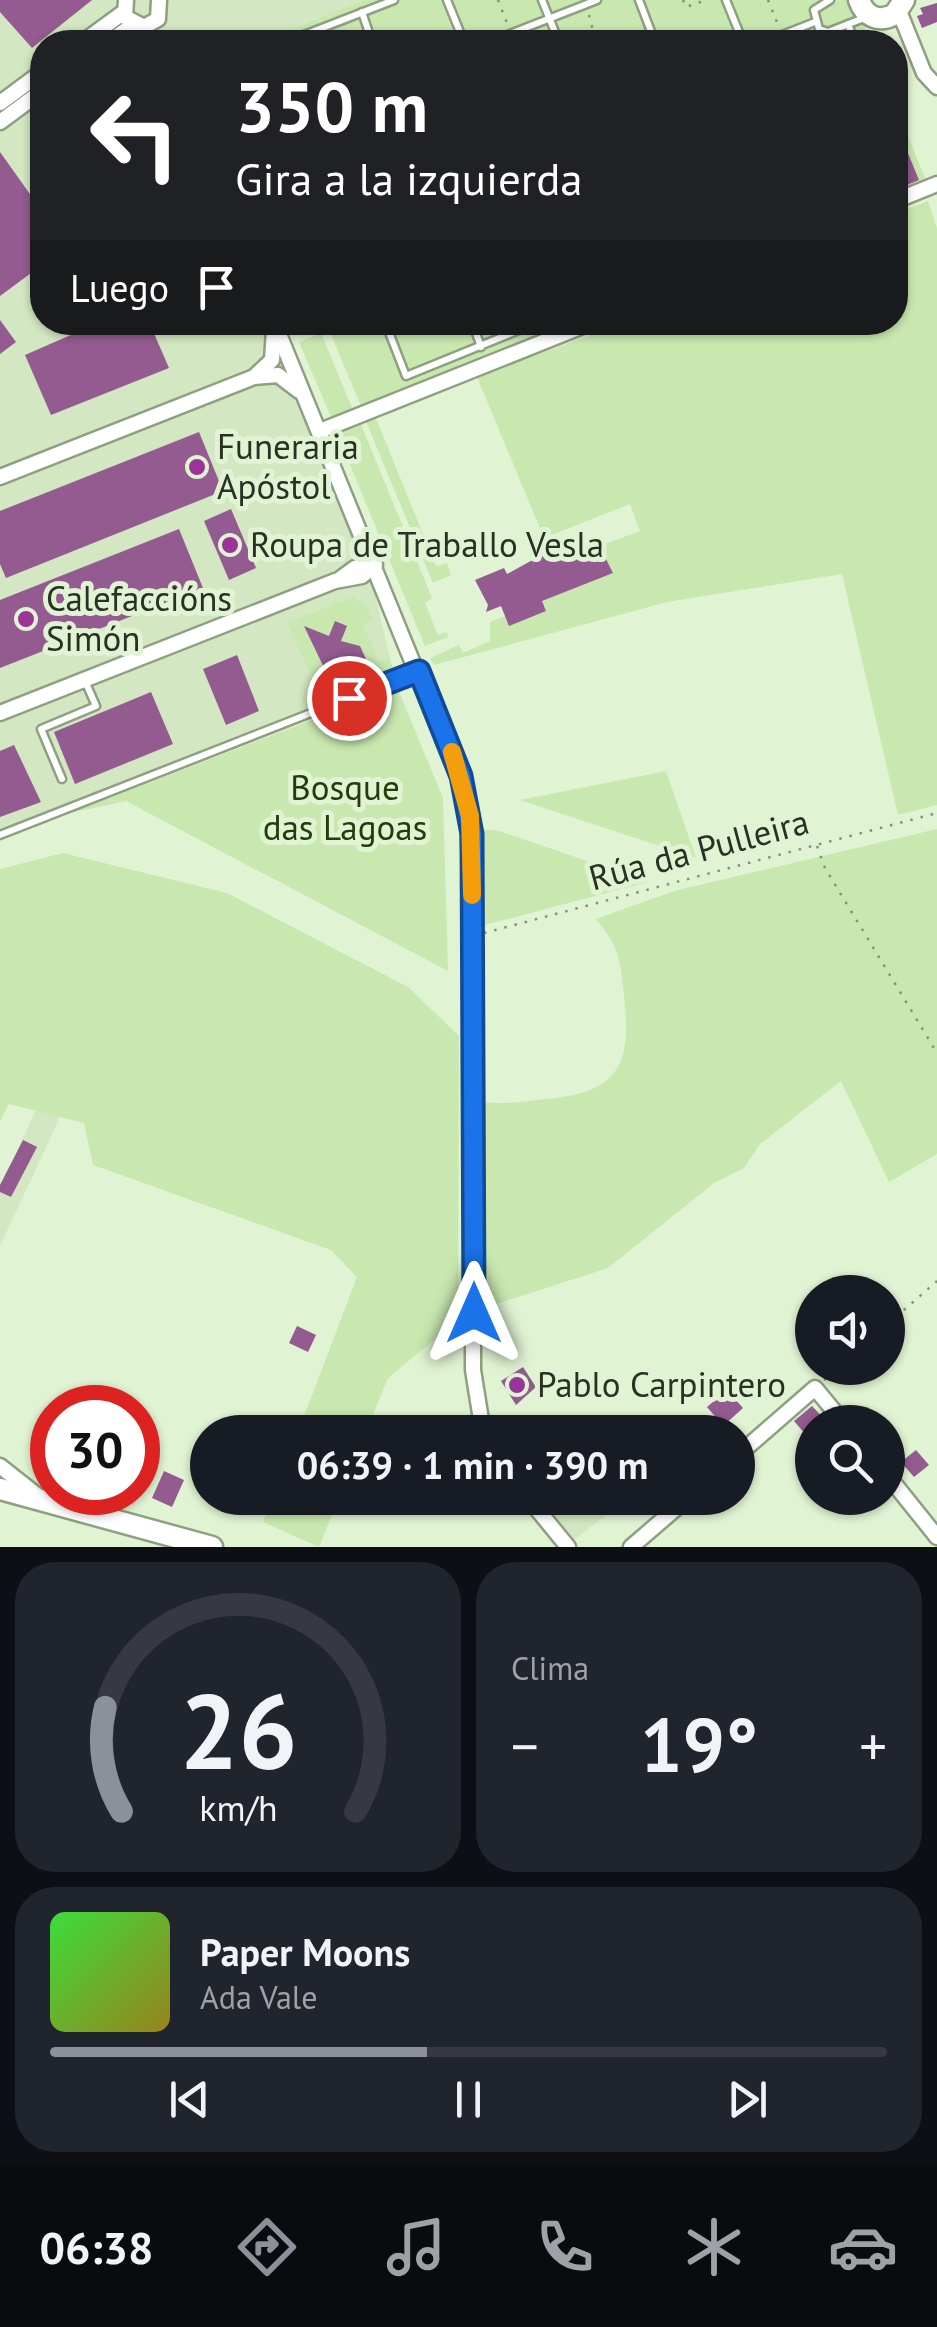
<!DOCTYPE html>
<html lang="es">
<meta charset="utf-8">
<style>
body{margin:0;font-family:"PT Sans",sans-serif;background:#20242c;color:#f1f3f6;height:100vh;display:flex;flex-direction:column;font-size:38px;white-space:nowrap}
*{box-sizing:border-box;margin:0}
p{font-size:32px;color:#9ea1a6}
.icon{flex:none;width:55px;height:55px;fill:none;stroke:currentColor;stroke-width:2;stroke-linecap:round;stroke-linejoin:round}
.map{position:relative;height:1547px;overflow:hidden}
.sheet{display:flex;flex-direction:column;gap:15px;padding:15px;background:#0d0f14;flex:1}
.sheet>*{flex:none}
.guide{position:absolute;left:30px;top:30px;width:878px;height:305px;border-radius:40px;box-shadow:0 2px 8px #0004;background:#202124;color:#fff;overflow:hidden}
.fabs{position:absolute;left:795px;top:1275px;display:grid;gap:20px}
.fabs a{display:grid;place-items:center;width:110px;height:110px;border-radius:50%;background:#171b24;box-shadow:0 2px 8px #0004;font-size:50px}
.speed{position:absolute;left:30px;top:1385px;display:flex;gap:20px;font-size:50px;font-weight:700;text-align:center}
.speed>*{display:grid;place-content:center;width:130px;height:130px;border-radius:50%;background:#171b24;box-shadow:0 2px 8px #0004;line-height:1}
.speed .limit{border:15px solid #d22;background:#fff;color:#111}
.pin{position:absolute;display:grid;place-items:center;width:85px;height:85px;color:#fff;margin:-42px;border:5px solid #fff;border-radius:50%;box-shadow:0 2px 10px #0007}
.me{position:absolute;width:110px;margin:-55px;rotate:0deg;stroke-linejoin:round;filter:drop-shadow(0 0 8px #0008)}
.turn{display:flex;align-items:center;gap:35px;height:210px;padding:0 40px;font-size:45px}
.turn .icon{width:130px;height:130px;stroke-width:2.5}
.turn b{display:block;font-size:70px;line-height:85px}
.then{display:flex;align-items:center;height:95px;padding:0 40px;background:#0003;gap:20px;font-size:38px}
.big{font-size:75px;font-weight:600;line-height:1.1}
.sheet .card{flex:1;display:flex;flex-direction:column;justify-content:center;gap:15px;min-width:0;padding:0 35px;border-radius:40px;background:#20242c}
.sheet .dial{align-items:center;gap:0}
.dial svg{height:260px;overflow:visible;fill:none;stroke:#363941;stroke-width:7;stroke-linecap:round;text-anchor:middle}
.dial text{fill:#f1f3f6;stroke:none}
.song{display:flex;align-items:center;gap:30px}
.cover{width:120px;height:120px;border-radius:15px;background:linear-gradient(135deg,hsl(120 70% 55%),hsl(50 70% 35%))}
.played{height:10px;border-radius:5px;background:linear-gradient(90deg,#8c9099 45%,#363941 45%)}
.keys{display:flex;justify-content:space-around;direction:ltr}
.heat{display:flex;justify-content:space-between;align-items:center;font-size:55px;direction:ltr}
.sheet .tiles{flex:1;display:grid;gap:15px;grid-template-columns:1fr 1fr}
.card:last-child{grid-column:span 2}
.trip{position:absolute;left:190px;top:1415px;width:565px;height:100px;border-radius:50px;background:#171b24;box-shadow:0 2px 8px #0004;font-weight:600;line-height:100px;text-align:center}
.tab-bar{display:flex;height:160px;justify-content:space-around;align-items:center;background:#090b0e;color:#9ea1a6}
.tab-bar .icon{width:70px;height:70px}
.tab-bar .active{color:#8c9099}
.tab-bar b{font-size:45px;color:#f1f3f6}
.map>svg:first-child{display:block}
.built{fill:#d2e7c2}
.green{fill:#c9e8b0}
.building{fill:#935b90}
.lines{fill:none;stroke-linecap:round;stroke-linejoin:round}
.lane-casing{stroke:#8fa082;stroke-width:11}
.street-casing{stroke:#8fa082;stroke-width:19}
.secondary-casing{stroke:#8fa082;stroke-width:25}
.path{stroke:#84917b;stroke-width:2.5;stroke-dasharray:2.5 8;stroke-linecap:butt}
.lane{stroke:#fff;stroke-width:6}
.street{stroke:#fff;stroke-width:14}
.secondary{stroke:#fff;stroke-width:20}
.route-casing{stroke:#114b97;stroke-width:25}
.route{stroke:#1a73e8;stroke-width:18}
.slow{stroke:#f59e0b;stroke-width:18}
.poi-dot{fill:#9a3499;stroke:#e0f3d2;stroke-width:4}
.labels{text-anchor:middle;stroke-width:10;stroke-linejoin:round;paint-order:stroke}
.poi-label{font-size:35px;fill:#293024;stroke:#e0f3d2;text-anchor:start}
.park-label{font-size:35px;fill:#243c0a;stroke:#e0f3d2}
.street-label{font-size:35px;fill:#293024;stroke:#e0f3d2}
</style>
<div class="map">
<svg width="937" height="1547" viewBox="0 0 937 1547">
<rect width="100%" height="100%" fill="#e0f3d2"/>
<!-- built -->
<g class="built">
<path d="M 0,0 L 363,0 L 260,42 L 42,42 L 42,322 L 264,323 L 356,515 L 397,687 L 0,830 Z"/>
<path d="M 38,1106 L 61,1115 L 0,1246 L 0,1188 Z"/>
<path d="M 577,1498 L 628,1498 L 574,1540 L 555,1516 Z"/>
</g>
<!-- green -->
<g class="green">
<path d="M 363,0 L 853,0 L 870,42 L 260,42 Z"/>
<path d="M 895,104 L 927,183 L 895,197 Z"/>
<path d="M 928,201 L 937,228 L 937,805 L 898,815 L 842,574 L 667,602 L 434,665 L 430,658 L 459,645 L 463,653 L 490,641 L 490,622 L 505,616 L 510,625 L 546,611 L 542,601 L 613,572 L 597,547 L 640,531 L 630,504 L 544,538 L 477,377 L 623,323 L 895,322 L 895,214 Z"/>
<path d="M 326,323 L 574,323 L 361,406 Z"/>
<path d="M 321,333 L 353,410 L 332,419 L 299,342 Z"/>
<path d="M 375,416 L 436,566 L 447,563 L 451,575 L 433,583 L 365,419 Z"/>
<path d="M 360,422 L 432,598 L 425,603 L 438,635 L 447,632 L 448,637 L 425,646 L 336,431 Z"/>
<path d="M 353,597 L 367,607 L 372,620 L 363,625 L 379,662 L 389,657 L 395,675 L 324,702 L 287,623 Z"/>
<path d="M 397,687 L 443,798 L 448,971 L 126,801 L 71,813 Z"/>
<path d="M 666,771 L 696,858 L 520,800 Z"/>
<path d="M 481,829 L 500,831 L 648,882 L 481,926 Z"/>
<path d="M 937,829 L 937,1154 L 889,1182 L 841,1081 L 760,1144 L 744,1168 L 714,1183 L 608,1268 L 484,1308 L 485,1102 C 507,1105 525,1101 547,1099 C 619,1092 632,1065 624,996 C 620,959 620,948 596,919 L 674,891 Z"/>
<path d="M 63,853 L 227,893 L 408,987 L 459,1036 L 458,1320 L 388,1378 L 366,1432 L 298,1432 L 357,1277 L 331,1250 L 93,1165 L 84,1123 L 9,1104 L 0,1122 L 0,869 Z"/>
<path d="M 273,1498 L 339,1498 L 319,1547 L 263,1522 Z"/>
</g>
<!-- building -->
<g class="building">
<path d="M 0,0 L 92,0 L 32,48 L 0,12 Z"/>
<path d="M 937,3 L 937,22 L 922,28 L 917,16 L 923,14 L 920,8 Z"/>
<path d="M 905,146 L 919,180 L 895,190 L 895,176 L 900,174 L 895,150 Z"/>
<path d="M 0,152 L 42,211 L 42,265 L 0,296 Z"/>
<path d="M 0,320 L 16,342 L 0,354 Z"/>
<path d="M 68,322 L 149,322 L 169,368 L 51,415 L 25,355 L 73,334 Z"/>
<path d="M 199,432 L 223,491 L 6,578 L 0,564 L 0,511 Z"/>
<path d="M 231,509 L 256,568 L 229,580 L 204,521 Z"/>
<path d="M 179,529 L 203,588 L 0,668 L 0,600 Z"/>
<path d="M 580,534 L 589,550 L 597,547 L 602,551 L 613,573 L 542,601 L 546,611 L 509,626 L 501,606 L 486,612 L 488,605 L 475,580 L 504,568 L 507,574 Z"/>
<path d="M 335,621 L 347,626 L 341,641 L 360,646 L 366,659 L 328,676 L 304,626 L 329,636 Z"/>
<path d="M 237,655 L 259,711 L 226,725 L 203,669 Z"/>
<path d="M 151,692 L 173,744 L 75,784 L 54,732 Z"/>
<path d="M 14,745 L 41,802 L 0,817 L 0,751 Z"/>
<path d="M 23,1140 L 37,1147 L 11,1197 L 0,1192 L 0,1185 Z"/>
<path d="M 297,1326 L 316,1335 L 308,1352 L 289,1343 Z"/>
<path d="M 523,1367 L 536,1387 L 516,1405 L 501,1381 Z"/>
<path d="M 727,1390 L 743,1408 L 723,1426 L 707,1407 Z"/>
<path d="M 812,1406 L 827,1422 L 812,1422 L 812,1442 L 794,1421 Z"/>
<path d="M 916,1450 L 929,1465 L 914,1477 L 901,1462 Z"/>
<path d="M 164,1471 L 184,1480 L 172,1507 L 152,1498 Z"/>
<path d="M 592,1498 L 628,1498 L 606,1515 Z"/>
</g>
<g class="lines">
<defs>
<g id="lane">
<path d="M 447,0 L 464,42"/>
<path d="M 542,0 L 559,42"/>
<path d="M 639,0 L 655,42"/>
<path d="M 726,0 L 743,42"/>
<path d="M 830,0 L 814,10 L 819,29 L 828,32 L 864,18"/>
<path d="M 362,12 L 372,42"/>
<path d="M 848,24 L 855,42"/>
<path d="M 286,42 L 394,0"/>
<path d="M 489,42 L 597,0"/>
<path d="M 764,42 L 815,22"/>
<path d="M 895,133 L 895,139"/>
<path d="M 385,322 L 406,376 L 539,322"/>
<path d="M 472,322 L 481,347"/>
<path d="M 62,779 L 41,729 L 96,706 L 85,681"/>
<path d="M 0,835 L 418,671"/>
</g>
<g id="street">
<path d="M 126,0 L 125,17 L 144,27 L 158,19 L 159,0"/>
<path d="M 899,11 L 924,73 L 937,87"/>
<path d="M 83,42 L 124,12"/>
<path d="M 109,42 L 133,25"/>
<path d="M 0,103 L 42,72"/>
<path d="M 0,122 L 42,91"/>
<path d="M 895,201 L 937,184"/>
<path d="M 274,322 L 467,796 L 473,936 L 473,1370 L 483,1432"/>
<path d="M 255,376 L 272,360 L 274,330"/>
<path d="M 320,431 L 593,322"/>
<path d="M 0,477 L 254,377 L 278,375 L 299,391"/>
<path d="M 0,713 L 335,581 L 362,576 L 375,565 L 355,568 L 340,579"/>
<path d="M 738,1455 L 815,1388 L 843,1422"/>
<path d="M 0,1466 L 43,1500"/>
<path d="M 888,1476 L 937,1537"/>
<path d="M 528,1498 L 568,1547"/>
<path d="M 631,1547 L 688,1498"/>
</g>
<g id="secondary">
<path d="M 859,0 C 865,17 879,23 895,14 L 904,0"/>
<path d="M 0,1489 L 212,1547"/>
</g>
</defs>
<!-- lane casing -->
<use href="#lane" class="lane-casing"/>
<!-- street casing -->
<use href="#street" class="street-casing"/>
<!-- secondary casing -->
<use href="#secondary" class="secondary-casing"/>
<!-- path -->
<g class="path">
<path d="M 498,0 L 507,23"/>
<path d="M 683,0 L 686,7 L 706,0"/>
<path d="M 768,0 L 779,27"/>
<path d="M 589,15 L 596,42"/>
<path d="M 381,42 L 407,32 L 411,42"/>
<path d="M 431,322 L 434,330 L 453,322"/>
<path d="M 817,846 L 825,868 L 937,1053"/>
<path d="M 484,933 L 937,813"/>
<path d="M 888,1324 L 937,1281"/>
<path d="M 824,1380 L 838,1368"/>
</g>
<!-- lane -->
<use href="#lane" class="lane"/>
<!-- street -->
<use href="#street" class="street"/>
<!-- secondary -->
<use href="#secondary" class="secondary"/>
</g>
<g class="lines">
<defs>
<path id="route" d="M 349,698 L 419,671 L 461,776 L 472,834 L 474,1313"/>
</defs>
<!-- route casing -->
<use href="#route" class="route-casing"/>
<!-- route -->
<use href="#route" class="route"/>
<!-- slow -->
<path class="slow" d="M 452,752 L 470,816 L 472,895"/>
</g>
<!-- markers -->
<g class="poi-dot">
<circle cx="197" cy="467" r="10"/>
<circle cx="230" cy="545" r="10"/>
<circle cx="26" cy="619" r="10"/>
<circle cx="517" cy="1385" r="10"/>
</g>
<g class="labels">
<!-- poi labels -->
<g class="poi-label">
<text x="217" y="459">Funeraria<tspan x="217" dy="40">Apóstol</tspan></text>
<text x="250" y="557">Roupa de Traballo Vesla</text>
<text x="46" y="611">Calefaccións<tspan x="46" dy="40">Simón</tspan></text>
<text x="537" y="1397">Pablo Carpintero</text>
</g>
<!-- park labels -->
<g class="park-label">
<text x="345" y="800">Bosque<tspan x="345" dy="40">das Lagoas</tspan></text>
</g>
<!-- street labels -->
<g class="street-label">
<text transform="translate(699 850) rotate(-15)" y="12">Rúa da Pulleira</text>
</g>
</g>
</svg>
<div class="fabs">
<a><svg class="icon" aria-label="sound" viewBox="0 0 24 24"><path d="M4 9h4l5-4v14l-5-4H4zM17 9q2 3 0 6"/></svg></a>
<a><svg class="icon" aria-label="search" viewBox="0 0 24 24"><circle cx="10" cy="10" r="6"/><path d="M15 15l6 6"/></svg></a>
</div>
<div class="speed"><div class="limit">30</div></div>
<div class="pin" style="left:349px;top:698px;background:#d93025"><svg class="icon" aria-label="arrive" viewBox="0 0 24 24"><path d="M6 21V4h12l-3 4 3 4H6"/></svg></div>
<svg class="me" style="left:474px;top:1313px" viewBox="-20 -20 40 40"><path d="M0-17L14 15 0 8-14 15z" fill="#1a73e8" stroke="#fff" stroke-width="4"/></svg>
<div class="trip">06:39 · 1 min · 390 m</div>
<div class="guide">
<div class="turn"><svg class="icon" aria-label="left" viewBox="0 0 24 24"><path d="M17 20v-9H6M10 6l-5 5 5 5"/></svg><div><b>350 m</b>Gira a la izquierda</div></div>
<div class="then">Luego<svg class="icon" aria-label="arrive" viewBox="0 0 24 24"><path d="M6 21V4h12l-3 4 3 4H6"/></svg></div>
</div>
</div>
<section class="sheet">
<div class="tiles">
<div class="card dial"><svg viewBox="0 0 100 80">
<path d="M14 69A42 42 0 1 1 86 69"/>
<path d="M14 69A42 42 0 0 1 9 37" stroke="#8c9099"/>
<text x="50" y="56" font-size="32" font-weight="700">26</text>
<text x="50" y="72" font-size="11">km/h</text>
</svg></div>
<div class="card"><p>Clima</p>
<div class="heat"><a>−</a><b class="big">19°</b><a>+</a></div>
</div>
<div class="card">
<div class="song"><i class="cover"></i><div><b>Paper Moons</b><p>Ada Vale</p></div></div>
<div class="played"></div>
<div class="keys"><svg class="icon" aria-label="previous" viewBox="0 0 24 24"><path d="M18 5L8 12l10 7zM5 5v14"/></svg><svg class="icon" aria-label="pause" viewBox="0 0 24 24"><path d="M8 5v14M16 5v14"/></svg><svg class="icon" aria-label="next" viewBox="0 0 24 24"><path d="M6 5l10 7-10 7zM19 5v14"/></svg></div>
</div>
</div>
</section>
<nav class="tab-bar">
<b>06:38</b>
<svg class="icon active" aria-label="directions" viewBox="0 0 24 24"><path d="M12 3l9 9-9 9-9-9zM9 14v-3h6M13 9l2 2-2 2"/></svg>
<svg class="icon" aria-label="music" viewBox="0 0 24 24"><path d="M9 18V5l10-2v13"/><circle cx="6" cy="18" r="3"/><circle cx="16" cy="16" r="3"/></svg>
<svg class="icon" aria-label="phone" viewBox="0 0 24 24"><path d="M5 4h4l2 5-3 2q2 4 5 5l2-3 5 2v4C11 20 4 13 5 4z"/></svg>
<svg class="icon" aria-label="climate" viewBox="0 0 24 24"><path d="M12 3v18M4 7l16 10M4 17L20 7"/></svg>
<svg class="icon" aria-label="car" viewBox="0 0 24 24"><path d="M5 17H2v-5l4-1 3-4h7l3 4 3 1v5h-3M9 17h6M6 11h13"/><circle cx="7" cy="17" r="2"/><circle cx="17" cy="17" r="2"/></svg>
</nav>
